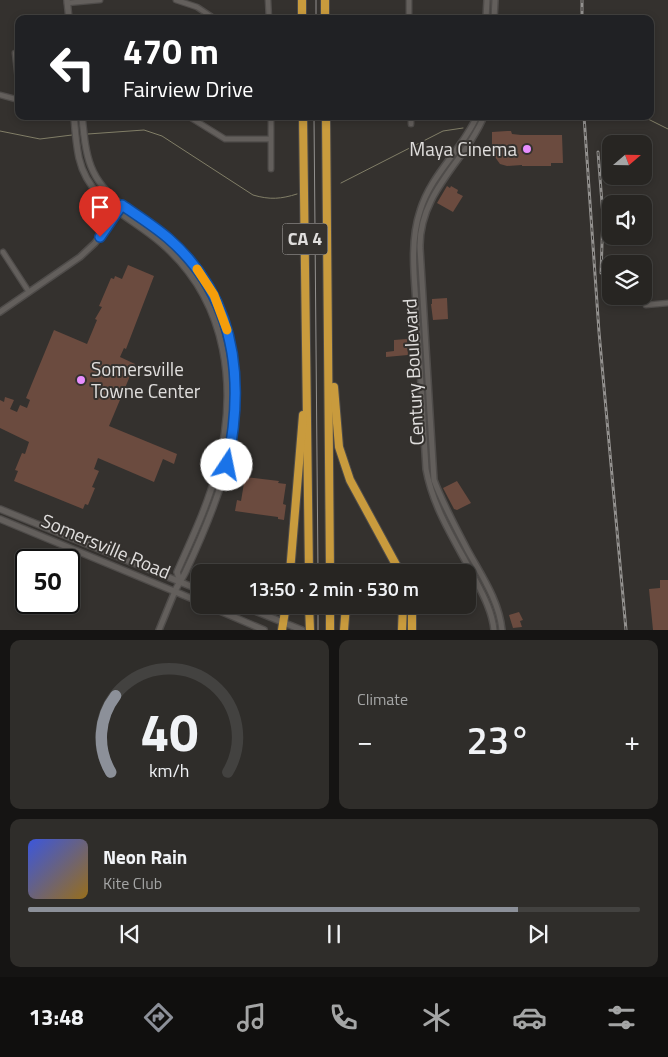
<!DOCTYPE html>
<meta charset="utf-8">
<style>
body{margin:0;font-family:"Titillium Web",sans-serif;background:#2f2d2a;color:#f1f3f6;height:100vh;display:flex;flex-direction:column;font-size:19px;white-space:nowrap}
*{box-sizing:border-box;margin:0}
p{font-size:16px;color:#a4a5a5}
.icon{flex:none;width:28px;height:28px;fill:none;stroke:currentColor;stroke-width:2;stroke-linecap:round;stroke-linejoin:round}
.map{position:relative;height:630px;overflow:hidden}
.details{display:flex;flex-direction:column;gap:10px;padding:10px;background:#151413;flex:1}
.details>*{flex:none}
.hud{position:absolute;left:15px;top:15px;width:639px;height:105px;border-radius:10px;box-shadow:0 2px 8px #0003,0 0 0 1px #434240;background:#202124;color:#fff;overflow:hidden}
.needle{width:32px;rotate:70deg}
.tools{position:absolute;left:602px;top:135px;display:grid;gap:10px}
.tools a{display:grid;place-items:center;width:50px;height:50px;border-radius:10px;background:#272522;box-shadow:0 2px 8px #0003,0 0 0 1px #434240;font-size:25px}
.speed{position:absolute;left:15px;top:549px;display:flex;gap:10px;font-size:25px;font-weight:700;text-align:center}
.speed>*{display:grid;place-content:center;width:65px;height:65px;border-radius:50%;background:#272522;box-shadow:0 2px 8px #0003,0 0 0 1px #434240;line-height:1}
.speed .limit{border:2px solid #111;border-radius:8px;background:#fff;color:#111}
.pin{position:absolute;display:grid;place-items:center;width:42px;height:42px;color:#fff;margin:-51px -21px;border-radius:50% 50% 50% 0;rotate:-45deg;box-shadow:0 0 5px #0007}
.pin .icon{rotate:45deg}
.me{position:absolute;width:55px;margin:-28px;rotate:11deg;stroke-linejoin:round;filter:drop-shadow(0 0 4px #0008)}
.turn{display:flex;align-items:center;gap:18px;height:105px;padding:0 25px;font-size:22px}
.turn .icon{width:65px;height:65px;stroke-width:2.5}
.turn b{display:block;font-size:35px;line-height:42px}
.big{font-size:38px;font-weight:600;line-height:1.1}
.details .card{flex:1;display:flex;flex-direction:column;justify-content:center;gap:8px;min-width:0;padding:0 18px;border-radius:10px;background:#2f2d2a}
.details .dial{align-items:center;gap:0}
.dial svg{height:130px;overflow:visible;fill:none;stroke:#434240;stroke-width:7;stroke-linecap:round;text-anchor:middle}
.dial text{fill:#f1f3f6;stroke:none}
.song{display:flex;align-items:center;gap:15px}
.cover{width:60px;height:60px;border-radius:8px;background:linear-gradient(135deg,hsl(230 70% 55%),hsl(40 70% 35%))}
.played{height:5px;border-radius:2px;background:linear-gradient(90deg,#8c9099 80%,#434240 80%)}
.keys{display:flex;justify-content:space-around;direction:ltr}
.heat{display:flex;justify-content:space-between;align-items:center;font-size:28px;direction:ltr}
.details .tiles{flex:1;display:grid;gap:10px;grid-template-columns:1fr 1fr}
.card:last-child{grid-column:span 2}
.trip{position:absolute;left:191px;top:564px;width:285px;height:50px;border-radius:10px;background:#272522;box-shadow:0 2px 8px #0003,0 0 0 1px #434240;font-weight:600;line-height:50px;text-align:center}
.menu{display:flex;height:80px;justify-content:space-around;align-items:center;background:#100f0e;color:#a4a5a5}
.menu .icon{width:35px;height:35px}
.menu .on{color:#8c9099}
.menu b{font-size:22px;color:#f1f3f6}
.map>svg:first-child{display:block}
.lines{fill:none;stroke-linecap:round;stroke-linejoin:round}
.stream{stroke:#817e67;stroke-width:1}
.building{fill:#6b4b3f}
.minor-casing{stroke:#4f4c4a;stroke-width:7}
.tertiary-casing{stroke:#4f4c4a;stroke-width:8}
.secondary-casing{stroke:#4f4c4a;stroke-width:8}
.motorway-casing{stroke:#4f4c4a;stroke-width:10}
.minor{stroke:#635f5c;stroke-width:4.5}
.tertiary{stroke:#635f5c;stroke-width:5}
.secondary{stroke:#635f5c;stroke-width:5.5}
.motorway{stroke:#c99b3d;stroke-width:8}
.tram{stroke:#93918f;stroke-width:1}
.rail-casing{stroke:#93918f;stroke-width:3}
.rail{stroke:#34312e;stroke-width:1;stroke-dasharray:4;stroke-linecap:butt}
.route-casing{stroke:#114b97;stroke-width:12}
.route{stroke:#1a73e8;stroke-width:9}
.slow{stroke:#f59e0b;stroke-width:9}
.poi-dot{fill:#e88eff;stroke:#34312e;stroke-width:2}
.labels{text-anchor:middle;stroke-width:4;stroke-linejoin:round;paint-order:stroke}
.shield{fill:#34312e;stroke:#acaaa8;stroke-width:1}
.shield-label{font-size:18px;font-weight:bold;fill:#e0dedd}
.poi-label{font-size:19px;fill:#e0dedd;stroke:#34312e;text-anchor:end}
.street-label{font-size:19px;fill:#e0dedd;stroke:#34312e}
</style>
<div class="map">
<svg width="668" height="630" viewBox="0 0 668 630">
<rect width="100%" height="100%" fill="#34312e"/>
<g class="lines">
<!-- stream -->
<g class="stream">
<path d="M 642,116 L 668,129"/>
<path d="M 493,118 L 503,116"/>
<path d="M 0,131 L 40,139 L 72,135"/>
<path d="M 88,134 L 144,130 L 162,136 L 253,195 C 270,200 281,199 297,194"/>
<path d="M 341,183 L 443,131 L 463,128"/>
</g>
</g>
<!-- building -->
<g class="building">
<path d="M 507,131 L 511,131 L 512,134 L 521,135 L 562,135 L 563,163 L 551,163 L 551,166 L 522,166 L 522,165 L 507,166 L 500,164 L 492,153 L 492,132 Z"/>
<path d="M 447,186 L 450,188 L 451,186 L 458,190 L 457,193 L 463,196 L 453,212 L 437,203 Z"/>
<path d="M 128,265 L 154,276 L 126,349 L 124,348 L 120,357 L 135,364 L 109,426 L 177,454 L 174,464 L 163,459 L 154,482 L 98,458 L 94,469 L 99,471 L 92,487 L 95,488 L 88,505 L 85,504 L 83,509 L 14,481 L 18,471 L 15,470 L 22,453 L 25,454 L 29,442 L 0,428 L 0,400 L 4,402 L 5,397 L 14,400 L 10,409 L 17,412 L 20,405 L 27,408 L 30,400 L 26,398 L 54,330 L 87,344 L 97,320 L 95,319 L 102,307 L 99,306 L 111,278 L 114,279 L 115,276 L 122,279 Z"/>
<path d="M 447,298 L 448,319 L 433,320 L 431,304 L 432,304 L 432,299 Z"/>
<path d="M 407,339 L 408,355 L 386,357 L 386,352 L 394,351 L 394,340 Z"/>
<path d="M 245,477 L 279,481 L 278,483 L 286,484 L 283,504 L 286,505 L 284,520 L 278,519 L 278,517 L 235,511 L 237,500 L 241,501 Z"/>
<path d="M 457,481 L 471,503 L 457,510 L 454,509 L 443,488 Z"/>
<path d="M 660,580 L 668,580 L 668,630 L 653,630 L 649,589 L 660,588 Z"/>
<path d="M 519,612 L 523,620 L 520,621 L 522,627 L 513,628 L 509,615 Z"/>
</g>
<g class="lines">
<defs>
<g id="minor">
<path d="M 176,0 L 197,7 L 215,19"/>
<path d="M 268,0 L 269,19"/>
<path d="M 409,0 L 409,19"/>
<path d="M 67,3 L 100,0"/>
<path d="M 15,53 L 19,88"/>
<path d="M 0,95 L 19,100"/>
<path d="M 188,116 L 225,139 L 270,139"/>
<path d="M 271,116 L 271,169"/>
<path d="M 411,116 L 411,124"/>
<path d="M 3,252 L 29,292"/>
<path d="M 646,305 L 668,303"/>
</g>
<g id="tertiary">
<path d="M 486,19 L 487,0"/>
<path d="M 494,19 L 495,0"/>
<path d="M 477,116 C 462,150 431,174 420,211 C 409,244 415,282 417,317 C 420,368 423,418 426,469 C 433,508 455,541 473,575 C 482,593 492,610 494,630"/>
<path d="M 484,116 C 480,127 473,137 467,147 C 444,179 419,207 420,248 L 434,480 C 443,504 455,526 467,549 C 481,575 499,600 502,630"/>
<path d="M 0,312 L 80,257 L 95,243 L 122,205 L 131,211"/>
<path d="M 159,630 L 175,591"/>
</g>
<g id="secondary">
<path d="M 67,0 L 69,19"/>
<path d="M 74,116 C 75,130 76,144 79,158 C 89,202 130,216 161,243 C 229,301 239,391 216,473 C 207,507 191,540 177,572 L 180,581"/>
<path d="M 82,116 C 86,156 88,179 122,205"/>
<path d="M 131,211 C 146,221 161,231 174,243 C 235,303 249,392 225,472 C 215,506 201,539 186,571 C 183,578 178,584 175,591"/>
<path d="M 0,509 L 200,590"/>
<path d="M 0,519 L 200,602"/>
<path d="M 206,605 L 264,630"/>
<path d="M 240,605 L 302,630"/>
</g>
<g id="motorway">
<path d="M 302,0 L 302,19"/>
<path d="M 325,0 L 325,19"/>
<path d="M 303,116 L 309,572"/>
<path d="M 326,116 L 330,572"/>
<path d="M 334,387 L 339,447 L 350,480 L 400,572"/>
<path d="M 290,572 L 303,415"/>
<path d="M 309,605 L 310,630"/>
<path d="M 330,605 L 330,630"/>
<path d="M 282,630 L 286,605"/>
<path d="M 344,630 L 346,605"/>
<path d="M 402,630 L 403,605"/>
<path d="M 412,630 L 412,605"/>
</g>
</defs>
<!-- minor casing -->
<use href="#minor" class="minor-casing"/>
<!-- tertiary casing -->
<use href="#tertiary" class="tertiary-casing"/>
<!-- secondary casing -->
<use href="#secondary" class="secondary-casing"/>
<!-- motorway casing -->
<use href="#motorway" class="motorway-casing"/>
<!-- minor -->
<use href="#minor" class="minor"/>
<!-- tertiary -->
<use href="#tertiary" class="tertiary"/>
<!-- secondary -->
<use href="#secondary" class="secondary"/>
<!-- motorway -->
<use href="#motorway" class="motorway"/>
<!-- tram -->
<g class="tram">
<path d="M 316,0 L 316,19"/>
<path d="M 314,116 L 318,572"/>
<path d="M 318,605 L 318,630"/>
</g>
<defs>
<g id="rail">
<path d="M 582,19 L 582,0"/>
<path d="M 584,116 L 599,332 L 626,630"/>
<path d="M 598,152 L 603,216 L 601,273"/>
</g>
</defs>
<!-- rail casing -->
<use href="#rail" class="rail-casing"/>
<!-- rail -->
<use href="#rail" class="rail"/>
</g>
<g class="lines">
<defs>
<path id="route" d="M 100,237 L 122,205 C 138,216 154,226 168,238 C 237,298 245,381 227,465"/>
</defs>
<!-- route casing -->
<use href="#route" class="route-casing"/>
<!-- route -->
<use href="#route" class="route"/>
<!-- slow -->
<path class="slow" d="M 197,269 L 214,295 L 227,330"/>
</g>
<!-- markers -->
<g class="poi-dot">
<circle cx="527" cy="149" r="5"/>
<circle cx="81" cy="380" r="5"/>
</g>
<g class="labels">
<!-- shield labels -->
<rect class="shield" x="282.5" y="223.5" width="45" height="31" rx="4"/>
<g class="shield-label">
<text x="305" y="245">CA 4</text>
</g>
<!-- poi labels -->
<g class="poi-label">
<text x="517" y="156">Maya Cinema</text>
<text x="91" y="376" text-anchor="start">Somersville<tspan x="91" dy="22">Towne Center</tspan></text>
</g>
<!-- street labels -->
<g class="street-label">
<text transform="translate(413 372) rotate(-93)" y="7">Century Boulevard</text>
<text transform="translate(106 546) rotate(23)" y="7">Somersville Road</text>
</g>
</g>
</svg>
<div class="tools">
<a><svg class="needle" viewBox="-14 -14 28 28"><path d="M0-13l5 13h-10z" fill="#e53935"/><path d="M0 13l5-13h-10z" fill="#a4a5a5"/></svg></a>
<a><svg class="icon" aria-label="sound" viewBox="0 0 24 24"><path d="M4 9h4l5-4v14l-5-4H4zM17 9q2 3 0 6"/></svg></a>
<a><svg class="icon" aria-label="layers" viewBox="0 0 24 24"><path d="M12 4l9 5-9 5-9-5zM3 14l9 5 9-5"/></svg></a>
</div>
<div class="speed"><div class="limit">50</div></div>
<div class="pin" style="left:100px;top:237px;background:#d93025"><svg class="icon" aria-label="arrive" viewBox="0 0 24 24"><path d="M6 21V4h12l-3 4 3 4H6"/></svg></div>
<svg class="me" style="left:227px;top:465px" viewBox="-20 -20 40 40"><circle r="19" fill="#fff"/><path d="M0-13L10 11 0 6-10 11z" fill="#1a73e8"/></svg>
<div class="trip">13:50 · 2 min · 530 m</div>
<div class="hud">
<div class="turn"><svg class="icon" aria-label="left" viewBox="0 0 24 24"><path d="M17 20v-9H6M10 6l-5 5 5 5"/></svg><div><b>470 m</b>Fairview Drive</div></div>
</div>
</div>
<section class="details">
<div class="tiles">
<div class="card dial"><svg viewBox="0 0 100 80">
<path d="M14 69A42 42 0 1 1 86 69"/>
<path d="M14 69A42 42 0 0 1 17 22" stroke="#8c9099"/>
<text x="50" y="56" font-size="32" font-weight="700">40</text>
<text x="50" y="72" font-size="11">km/h</text>
</svg></div>
<div class="card"><p>Climate</p>
<div class="heat"><a>−</a><b class="big">23°</b><a>+</a></div>
</div>
<div class="card">
<div class="song"><i class="cover"></i><div><b>Neon Rain</b><p>Kite Club</p></div></div>
<div class="played"></div>
<div class="keys"><svg class="icon" aria-label="previous" viewBox="0 0 24 24"><path d="M18 5L8 12l10 7zM5 5v14"/></svg><svg class="icon" aria-label="pause" viewBox="0 0 24 24"><path d="M8 5v14M16 5v14"/></svg><svg class="icon" aria-label="next" viewBox="0 0 24 24"><path d="M6 5l10 7-10 7zM19 5v14"/></svg></div>
</div>
</div>
</section>
<nav class="menu">
<b>13:48</b>
<svg class="icon on" aria-label="directions" viewBox="0 0 24 24"><path d="M12 3l9 9-9 9-9-9zM9 14v-3h6M13 9l2 2-2 2"/></svg>
<svg class="icon" aria-label="music" viewBox="0 0 24 24"><path d="M9 18V5l10-2v13"/><circle cx="6" cy="18" r="3"/><circle cx="16" cy="16" r="3"/></svg>
<svg class="icon" aria-label="phone" viewBox="0 0 24 24"><path d="M5 4h4l2 5-3 2q2 4 5 5l2-3 5 2v4C11 20 4 13 5 4z"/></svg>
<svg class="icon" aria-label="climate" viewBox="0 0 24 24"><path d="M12 3v18M4 7l16 10M4 17L20 7"/></svg>
<svg class="icon" aria-label="car" viewBox="0 0 24 24"><path d="M5 17H2v-5l4-1 3-4h7l3 4 3 1v5h-3M9 17h6M6 11h13"/><circle cx="7" cy="17" r="2"/><circle cx="17" cy="17" r="2"/></svg>
<svg class="icon" aria-label="filters" viewBox="0 0 24 24"><path d="M4 7h16M4 17h16"/><circle cx="9" cy="7" r="2"/><circle cx="15" cy="17" r="2"/></svg>
</nav>
